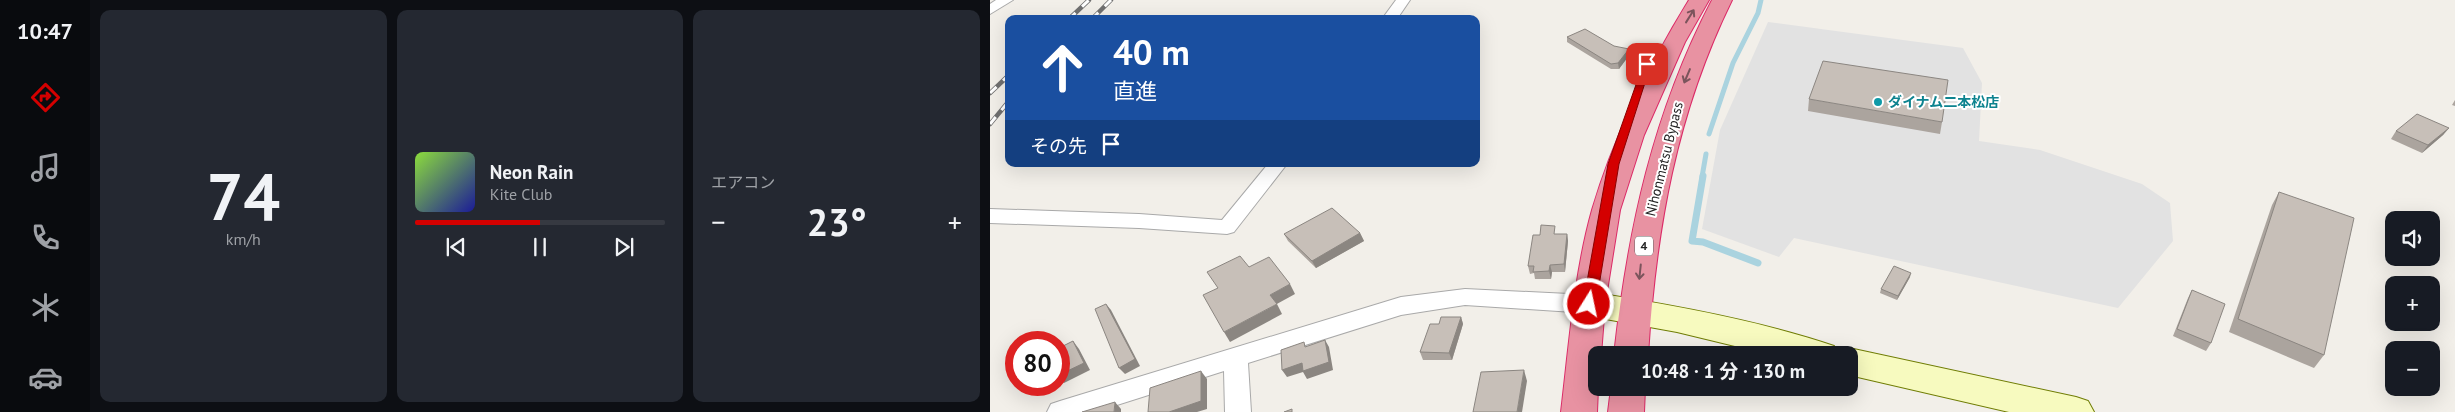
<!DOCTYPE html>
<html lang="ja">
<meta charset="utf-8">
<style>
body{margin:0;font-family:"PT Sans","Noto Sans JP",sans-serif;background:#242831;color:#f1f3f6;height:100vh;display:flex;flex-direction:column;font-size:19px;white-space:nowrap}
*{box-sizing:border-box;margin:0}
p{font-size:16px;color:#9ea1a6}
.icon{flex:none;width:28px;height:28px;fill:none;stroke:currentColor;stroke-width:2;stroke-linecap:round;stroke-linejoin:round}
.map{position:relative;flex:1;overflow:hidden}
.details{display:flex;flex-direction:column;gap:10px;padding:10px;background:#0d0f14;width:900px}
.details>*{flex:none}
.top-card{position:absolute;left:15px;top:15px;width:475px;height:152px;border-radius:10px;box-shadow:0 5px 20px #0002;background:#1a4fa0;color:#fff;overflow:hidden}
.controls{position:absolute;left:1395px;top:211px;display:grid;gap:10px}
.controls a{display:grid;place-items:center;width:55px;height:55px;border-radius:10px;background:#171b24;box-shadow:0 5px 20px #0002;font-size:25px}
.speed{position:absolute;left:15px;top:331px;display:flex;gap:10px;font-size:25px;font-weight:700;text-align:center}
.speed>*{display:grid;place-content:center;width:65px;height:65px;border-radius:50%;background:#171b24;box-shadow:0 5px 20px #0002;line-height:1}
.speed .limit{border:8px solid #d22;background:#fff;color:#111}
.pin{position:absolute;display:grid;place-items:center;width:42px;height:42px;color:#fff;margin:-21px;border-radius:10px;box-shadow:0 2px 8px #0006}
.me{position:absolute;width:55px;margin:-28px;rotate:10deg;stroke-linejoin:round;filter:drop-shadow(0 0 4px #0008)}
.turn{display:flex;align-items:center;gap:18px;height:105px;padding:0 25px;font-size:22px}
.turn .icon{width:65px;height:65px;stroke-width:2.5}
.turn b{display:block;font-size:35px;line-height:42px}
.then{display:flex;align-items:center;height:48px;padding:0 25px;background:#0003;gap:10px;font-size:19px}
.big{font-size:38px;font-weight:700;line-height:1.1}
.details .widget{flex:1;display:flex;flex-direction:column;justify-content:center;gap:8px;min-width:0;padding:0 18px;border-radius:10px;background:#242831}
.details .dial{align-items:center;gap:0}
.dial b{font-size:65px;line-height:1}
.song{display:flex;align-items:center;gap:15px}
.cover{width:60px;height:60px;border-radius:8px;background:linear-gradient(135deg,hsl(90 70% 55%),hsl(240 70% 35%))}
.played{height:5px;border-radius:2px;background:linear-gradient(90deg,#d40000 50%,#363941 50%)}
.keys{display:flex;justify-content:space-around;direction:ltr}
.heat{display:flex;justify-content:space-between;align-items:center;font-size:28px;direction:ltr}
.details .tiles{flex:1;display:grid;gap:10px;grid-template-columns:repeat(3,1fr)}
.trip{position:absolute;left:598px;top:346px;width:270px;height:50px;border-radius:10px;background:#171b24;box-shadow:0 5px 20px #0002;font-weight:700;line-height:50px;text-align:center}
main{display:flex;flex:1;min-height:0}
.tab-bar{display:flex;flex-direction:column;width:90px;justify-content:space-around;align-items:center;background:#090b0e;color:#9ea1a6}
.tab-bar .icon{width:35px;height:35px}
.tab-bar .current{color:#d40000}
.tab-bar b{font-size:22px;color:#f1f3f6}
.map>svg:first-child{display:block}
.parking{fill:#e2e2e2}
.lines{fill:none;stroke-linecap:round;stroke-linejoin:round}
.stream-far1{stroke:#aad3df;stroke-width:5}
.stream{stroke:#aad3df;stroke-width:7}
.street-casing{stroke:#a9a9a9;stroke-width:2}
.secondary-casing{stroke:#707d05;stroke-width:2}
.highway-casing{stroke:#dc2a67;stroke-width:2}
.street{fill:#fff;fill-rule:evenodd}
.secondary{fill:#f7fabf;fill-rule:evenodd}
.highway{fill:#e892a2;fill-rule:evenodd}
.rail-casing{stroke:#707070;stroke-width:4.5}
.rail{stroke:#fff;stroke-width:3;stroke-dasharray:9;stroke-linecap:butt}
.wall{fill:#aba49e}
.shaded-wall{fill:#8b8681}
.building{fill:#c7bfb8;stroke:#8b8681}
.oneway{stroke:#7b545c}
.route{fill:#d40000;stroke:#8a0000}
.culture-dot{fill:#0f9aa8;stroke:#fff;stroke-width:2}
.labels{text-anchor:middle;stroke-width:4;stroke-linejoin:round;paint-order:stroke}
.shield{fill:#fff;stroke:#646464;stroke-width:1}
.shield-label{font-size:12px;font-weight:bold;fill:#222}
.culture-label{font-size:14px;font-weight:bold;fill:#0d838f;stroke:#fff;text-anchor:start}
.street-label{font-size:14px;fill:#222;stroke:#fff}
</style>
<main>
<nav class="tab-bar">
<b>10:47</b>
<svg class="icon current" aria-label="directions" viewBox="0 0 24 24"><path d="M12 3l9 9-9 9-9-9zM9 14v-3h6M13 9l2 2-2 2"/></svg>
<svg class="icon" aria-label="music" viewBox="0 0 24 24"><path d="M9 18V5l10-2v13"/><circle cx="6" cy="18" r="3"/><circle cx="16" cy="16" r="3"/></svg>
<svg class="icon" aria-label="phone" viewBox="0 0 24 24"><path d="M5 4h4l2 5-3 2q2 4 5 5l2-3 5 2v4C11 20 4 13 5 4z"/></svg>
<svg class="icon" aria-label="climate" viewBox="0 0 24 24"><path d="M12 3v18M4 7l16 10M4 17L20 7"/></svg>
<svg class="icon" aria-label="car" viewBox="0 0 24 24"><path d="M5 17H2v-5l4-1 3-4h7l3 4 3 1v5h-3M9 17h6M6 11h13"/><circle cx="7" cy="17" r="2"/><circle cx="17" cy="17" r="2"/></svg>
</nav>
<section class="details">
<div class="tiles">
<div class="widget dial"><b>74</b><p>km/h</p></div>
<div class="widget">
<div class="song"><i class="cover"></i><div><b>Neon Rain</b><p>Kite Club</p></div></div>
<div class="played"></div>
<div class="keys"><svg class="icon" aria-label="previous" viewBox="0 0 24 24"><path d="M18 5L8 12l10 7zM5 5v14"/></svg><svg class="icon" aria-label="pause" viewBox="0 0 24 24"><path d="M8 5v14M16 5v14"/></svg><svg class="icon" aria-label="next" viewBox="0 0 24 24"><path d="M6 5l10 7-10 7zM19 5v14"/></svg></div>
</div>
<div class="widget"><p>エアコン</p>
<div class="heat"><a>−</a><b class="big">23°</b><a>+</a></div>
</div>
</div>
</section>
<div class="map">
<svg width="1465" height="412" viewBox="0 0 1465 412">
<rect width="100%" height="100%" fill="#f2efe9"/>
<!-- parking -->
<path class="parking" d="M 778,22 L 973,48 L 992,83 L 989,141 L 1050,150 L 1152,184 L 1180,203 L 1183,241 L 1128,308 L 804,238 L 789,257 L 712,229 L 730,130 Z"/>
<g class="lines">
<!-- stream-far1 -->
<g class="stream-far1">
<path d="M 719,134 L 743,63 L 768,13 L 771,0"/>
<path d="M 712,177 L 716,154"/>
</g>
<!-- stream -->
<path class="stream" d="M 713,176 L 702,241 L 713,242 L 768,263"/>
<defs>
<g id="street">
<path d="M 6,0 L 23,0 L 0,14 L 0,4 Z"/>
<path d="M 406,0 L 420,0 L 407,19 L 392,19 Z"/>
<path d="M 278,164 L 297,164 L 244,232 L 237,234 L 149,228 L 0,223 L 0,209 L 149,214 L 232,220 Z"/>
<path d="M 475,289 L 599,295 L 607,298 L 610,304 L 607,310 L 599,313 L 475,305 L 411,315 L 258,363 L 261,412 L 235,412 L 234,371 L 105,412 L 57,412 L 61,404 L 70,401 L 411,297 Z"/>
</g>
<path id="secondary" d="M 599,292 C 678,304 768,320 844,346 L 847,352 L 859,348 L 1086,397 L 1098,401 L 1104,412 L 1019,412 L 859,375 L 859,355 L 782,355 L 687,332 L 599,316 L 588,312 L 583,304 L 588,296 Z"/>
<g id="highway">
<path d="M 699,0 L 719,0 L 695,42 L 654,135 L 630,210 L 615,304 L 611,355 L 606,355 L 606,388 L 608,388 L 607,412 L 571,412 C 579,346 584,274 602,210 C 624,136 659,65 699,0 Z"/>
<path d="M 722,0 L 742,0 C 686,114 666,229 658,355 L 624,355 C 638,229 663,113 722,0 Z"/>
<path d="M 621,388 L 655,388 L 654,412 L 618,412 Z"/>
</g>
</defs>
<!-- street casing -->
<use href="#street" class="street-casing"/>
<!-- secondary casing -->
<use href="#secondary" class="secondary-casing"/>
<!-- highway casing -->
<use href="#highway" class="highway-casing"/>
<!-- street -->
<use href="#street" class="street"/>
<!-- secondary -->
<use href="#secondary" class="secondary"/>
<!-- highway -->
<use href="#highway" class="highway"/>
<defs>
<g id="rail">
<path d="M 79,19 L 99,0"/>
<path d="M 102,19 L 121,0"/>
<path d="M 0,93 L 19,75"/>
<path d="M 0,124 L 19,101"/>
</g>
</defs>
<!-- rail casing -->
<use href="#rail" class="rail-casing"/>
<!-- rail -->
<use href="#rail" class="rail"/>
</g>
<!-- wall -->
<g class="wall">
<path d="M 577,37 L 624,46 L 640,54 L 629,69 L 621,69 L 577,42 Z"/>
<path d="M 819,99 L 952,122 L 950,134 L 818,111 Z"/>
<path d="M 1465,100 L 1465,106 L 1462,105 Z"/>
<path d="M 1459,128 L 1453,135 L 1432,153 L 1401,139 L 1406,131 Z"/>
<path d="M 1289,192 L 1334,355 L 1324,368 L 1239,332 L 1282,205 Z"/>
<path d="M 370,233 L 374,241 L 326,268 L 298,241 L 294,234 Z"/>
<path d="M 566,234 L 577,234 L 578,241 L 575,272 L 562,272 L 561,279 L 545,279 L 544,273 L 540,274 L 538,266 Z"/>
<path d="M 920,277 L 907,300 L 890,293 L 891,289 Z"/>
<path d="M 1202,290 L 1221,343 L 1216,351 L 1183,336 L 1198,298 Z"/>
<path d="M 471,317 L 473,324 L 462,360 L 433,360 L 430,352 L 449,324 Z"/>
</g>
<!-- shaded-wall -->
<g class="shaded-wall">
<path d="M 639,49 L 640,54 L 629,69 L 628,63 Z"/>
<path d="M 1459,128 L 1453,135 L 1432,153 L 1438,145 Z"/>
<path d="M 370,233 L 374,241 L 326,268 L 322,261 Z"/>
<path d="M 577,234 L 578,241 L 575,272 L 574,264 Z"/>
<path d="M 560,265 L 562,272 L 561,279 L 559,271 Z"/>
<path d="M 921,273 L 920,277 L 907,300 L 908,296 Z"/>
<path d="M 300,284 L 305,294 L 285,305 L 280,295 Z"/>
<path d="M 116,304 L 121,310 L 150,366 L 135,374 L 129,368 Z"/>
<path d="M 287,304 L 292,314 L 240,342 L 234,332 Z"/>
<path d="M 471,317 L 473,324 L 462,360 L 459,353 Z"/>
<path d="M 335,340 L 339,347 L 343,370 L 317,379 L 313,372 L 297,377 L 292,370 Z"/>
<path d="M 83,341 L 89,349 L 100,370 L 74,383 L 71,380 L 69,381 L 69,375 Z"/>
<path d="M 534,370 L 537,381 L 532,412 L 527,412 Z"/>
<path d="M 211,371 L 217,379 L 217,409 L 207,412 L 179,412 Z"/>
<path d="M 39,385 L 61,385 L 43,394 L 36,387 Z"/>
<path d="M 125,402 L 131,409 L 131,412 L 124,412 Z"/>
</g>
<!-- building -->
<g class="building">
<path d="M 595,29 L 624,46 L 639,49 L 628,63 L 621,64 L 577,37 Z"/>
<path d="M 833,61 L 958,80 L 952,122 L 819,99 Z"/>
<path d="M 1427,114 L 1459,128 L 1438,145 L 1406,131 Z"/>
<path d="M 1289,192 L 1364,218 L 1334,355 L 1248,319 Z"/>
<path d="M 342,208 L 370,233 L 322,261 L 294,234 Z"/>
<path d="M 551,225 L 565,226 L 564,234 L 577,234 L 574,264 L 560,265 L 559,271 L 543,272 L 544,266 L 538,266 L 543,235 L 550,235 Z"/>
<path d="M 250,256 L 259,267 L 279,257 L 300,284 L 280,295 L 287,304 L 234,332 L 213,295 L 228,288 L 217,272 Z"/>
<path d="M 904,266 L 921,273 L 908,296 L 891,289 Z"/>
<path d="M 1202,290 L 1235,304 L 1221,343 L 1187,329 Z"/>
<path d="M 116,304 L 145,359 L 129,368 L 105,309 Z"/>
<path d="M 451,317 L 471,317 L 459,353 L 430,352 L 440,324 L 449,324 Z"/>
<path d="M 335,340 L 339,362 L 313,371 L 312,363 L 292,370 L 291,350 L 314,342 L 315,347 Z"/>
<path d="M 83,341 L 94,363 L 69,375 L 69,348 Z"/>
<path d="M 534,370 L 527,412 L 483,412 L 491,372 Z"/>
<path d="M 211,371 L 211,401 L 179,412 L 158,412 L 160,388 Z"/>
<path d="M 125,402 L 124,412 L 92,412 Z"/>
<path d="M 302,409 L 302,412 L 294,412 Z"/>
</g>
<!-- one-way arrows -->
<defs><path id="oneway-shaft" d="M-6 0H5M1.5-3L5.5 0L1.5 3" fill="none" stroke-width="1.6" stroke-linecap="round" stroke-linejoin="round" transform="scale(1.25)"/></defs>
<g class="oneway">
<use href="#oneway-shaft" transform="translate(700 16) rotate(-58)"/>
<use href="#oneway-shaft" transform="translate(697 76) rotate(113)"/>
<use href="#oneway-shaft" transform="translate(650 272) rotate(96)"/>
</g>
<!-- route -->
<path class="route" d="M 654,62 L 661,64 L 629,164 L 606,304 L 599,309 L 593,304 L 618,164 Z"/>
<!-- markers -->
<circle class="culture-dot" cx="888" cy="102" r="5"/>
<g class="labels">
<!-- shield labels -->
<rect class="shield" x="645" y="236.5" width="18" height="19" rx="4"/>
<g class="shield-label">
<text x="654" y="250">4</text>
</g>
<!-- culture labels -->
<g class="culture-label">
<text x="898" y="107">ダイナム二本松店</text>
</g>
<!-- street labels -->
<g class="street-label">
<text transform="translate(674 159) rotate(-76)" y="5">Nihonmatsu Bypass</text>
</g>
</g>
</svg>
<div class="controls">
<a><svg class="icon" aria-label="sound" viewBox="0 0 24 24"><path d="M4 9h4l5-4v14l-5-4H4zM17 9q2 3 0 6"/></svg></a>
<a>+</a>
<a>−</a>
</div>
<div class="speed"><div class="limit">80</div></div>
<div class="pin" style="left:657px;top:64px;background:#d93025"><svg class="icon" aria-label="arrive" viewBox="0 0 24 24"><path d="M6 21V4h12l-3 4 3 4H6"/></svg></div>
<svg class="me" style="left:599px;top:304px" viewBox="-20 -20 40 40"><circle r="17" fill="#d40000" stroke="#fff" stroke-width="3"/><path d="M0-11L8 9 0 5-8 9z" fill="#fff"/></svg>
<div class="trip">10:48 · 1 分 · 130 m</div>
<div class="top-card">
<div class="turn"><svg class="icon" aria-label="ahead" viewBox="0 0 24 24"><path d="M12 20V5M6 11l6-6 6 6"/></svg><div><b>40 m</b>直進</div></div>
<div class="then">その先<svg class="icon" aria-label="arrive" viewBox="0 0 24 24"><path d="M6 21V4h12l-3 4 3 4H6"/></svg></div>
</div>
</div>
</main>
